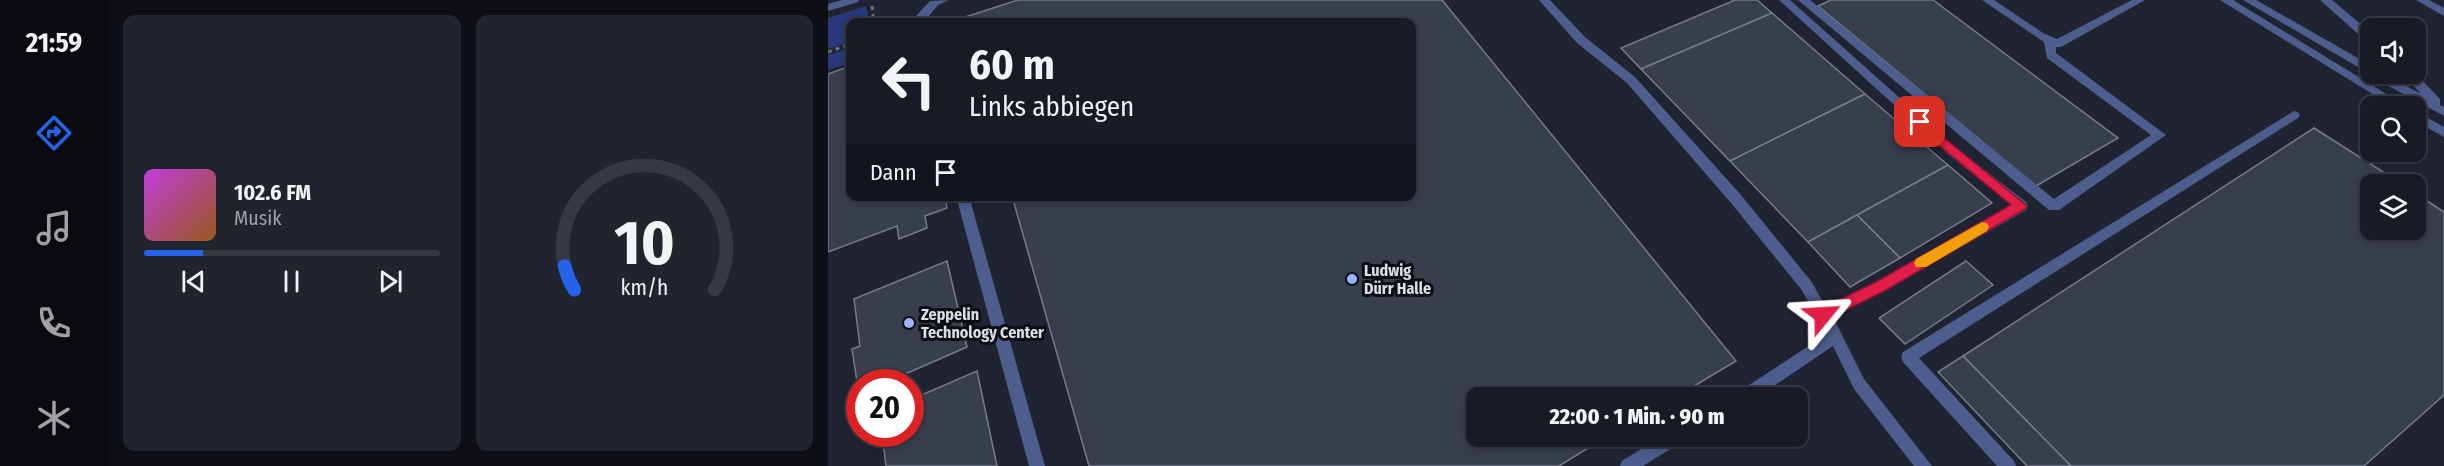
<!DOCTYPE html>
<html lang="de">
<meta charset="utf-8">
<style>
body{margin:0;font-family:"Fira Sans Condensed",sans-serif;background:#21242e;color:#f1f3f6;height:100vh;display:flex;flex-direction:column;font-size:22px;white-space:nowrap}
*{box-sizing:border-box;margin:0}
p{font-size:20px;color:#9fa1a7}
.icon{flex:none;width:33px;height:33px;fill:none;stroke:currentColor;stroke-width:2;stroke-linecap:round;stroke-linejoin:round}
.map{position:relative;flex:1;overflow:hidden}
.panel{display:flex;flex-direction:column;gap:15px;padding:15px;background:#0d0f15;width:720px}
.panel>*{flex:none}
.guide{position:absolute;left:18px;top:18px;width:570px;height:183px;border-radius:12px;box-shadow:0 3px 9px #0003,0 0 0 2px #363943;background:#181b26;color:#f1f3f6;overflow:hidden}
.buttons{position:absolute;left:1532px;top:18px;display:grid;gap:12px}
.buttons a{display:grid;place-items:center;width:66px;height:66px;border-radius:12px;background:#181b26;box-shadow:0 3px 9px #0003,0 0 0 2px #363943;font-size:30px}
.speed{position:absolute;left:18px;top:369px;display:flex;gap:12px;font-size:30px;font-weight:700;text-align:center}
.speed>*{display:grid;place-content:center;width:78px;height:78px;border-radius:50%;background:#181b26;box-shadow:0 3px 9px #0003,0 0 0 2px #363943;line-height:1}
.speed .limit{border:9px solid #d22;background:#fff;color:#111}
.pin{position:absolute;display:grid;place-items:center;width:51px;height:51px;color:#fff;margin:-26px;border-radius:12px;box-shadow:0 3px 9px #0006}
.me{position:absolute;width:66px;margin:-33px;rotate:63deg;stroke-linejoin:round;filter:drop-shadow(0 0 4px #0008)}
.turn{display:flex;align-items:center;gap:21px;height:126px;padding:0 24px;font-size:27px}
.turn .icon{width:78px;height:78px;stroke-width:2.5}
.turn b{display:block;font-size:42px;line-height:51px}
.then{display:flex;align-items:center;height:57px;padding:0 24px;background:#0003;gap:12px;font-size:22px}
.panel .widget{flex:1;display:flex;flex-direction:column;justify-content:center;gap:9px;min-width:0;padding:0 21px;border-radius:12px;background:#21242e}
.panel .dial{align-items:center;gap:0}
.dial svg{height:156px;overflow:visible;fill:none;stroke:#363943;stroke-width:7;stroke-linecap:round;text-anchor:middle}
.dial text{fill:#f1f3f6;stroke:none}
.song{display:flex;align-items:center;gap:18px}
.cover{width:72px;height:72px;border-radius:9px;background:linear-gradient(135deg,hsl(290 70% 55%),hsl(30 70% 35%))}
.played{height:6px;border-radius:3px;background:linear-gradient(90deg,#2563eb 20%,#363943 20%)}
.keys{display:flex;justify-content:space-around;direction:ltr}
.panel .tiles{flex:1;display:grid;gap:15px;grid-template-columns:repeat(2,1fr)}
.trip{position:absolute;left:638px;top:387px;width:342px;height:60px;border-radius:12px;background:#181b26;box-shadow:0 3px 9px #0003,0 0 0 2px #363943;font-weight:800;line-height:60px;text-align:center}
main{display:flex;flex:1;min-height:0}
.tabs{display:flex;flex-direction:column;width:108px;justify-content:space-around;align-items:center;background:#0a0b0f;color:#9fa1a7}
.tabs .icon{width:42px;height:42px}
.tabs .current{color:#2563eb}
.tabs b{font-size:27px;color:#f1f3f6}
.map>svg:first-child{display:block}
.green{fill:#28387a}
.building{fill:#393e4d;stroke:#757b8c;stroke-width:1.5}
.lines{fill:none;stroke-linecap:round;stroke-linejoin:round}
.path{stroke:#6c707c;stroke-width:3;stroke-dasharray:4 4;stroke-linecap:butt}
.lane{fill:#4d5d8d;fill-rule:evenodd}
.route{fill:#e11d48;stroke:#92132f;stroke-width:1.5}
.slow{fill:#f59e0b}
.poi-dot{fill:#9cb4fd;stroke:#0c0e14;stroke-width:2}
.labels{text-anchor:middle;stroke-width:6;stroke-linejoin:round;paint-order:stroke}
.poi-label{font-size:16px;font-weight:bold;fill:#dbdee8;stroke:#0c0e14;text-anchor:start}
</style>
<main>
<nav class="tabs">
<b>21:59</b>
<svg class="icon current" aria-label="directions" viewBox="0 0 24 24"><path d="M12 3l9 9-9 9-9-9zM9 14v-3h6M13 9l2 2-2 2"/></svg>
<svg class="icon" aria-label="music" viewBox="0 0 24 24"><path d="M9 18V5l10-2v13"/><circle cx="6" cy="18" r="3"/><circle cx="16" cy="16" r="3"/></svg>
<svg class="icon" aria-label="phone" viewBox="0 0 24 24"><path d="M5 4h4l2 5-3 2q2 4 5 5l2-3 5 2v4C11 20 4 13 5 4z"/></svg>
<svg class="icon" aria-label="climate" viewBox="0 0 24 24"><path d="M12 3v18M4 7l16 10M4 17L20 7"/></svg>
</nav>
<section class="panel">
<div class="tiles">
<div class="widget">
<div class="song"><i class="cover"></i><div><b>102.6 FM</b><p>Musik</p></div></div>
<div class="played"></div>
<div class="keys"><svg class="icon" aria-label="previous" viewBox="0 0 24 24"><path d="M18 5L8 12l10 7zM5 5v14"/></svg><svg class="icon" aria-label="pause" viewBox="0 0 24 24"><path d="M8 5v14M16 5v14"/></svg><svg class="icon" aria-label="next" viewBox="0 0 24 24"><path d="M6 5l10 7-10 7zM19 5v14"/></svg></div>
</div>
<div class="widget dial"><svg viewBox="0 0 100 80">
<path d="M14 69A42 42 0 1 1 86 69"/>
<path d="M14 69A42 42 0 0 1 9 57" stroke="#2563eb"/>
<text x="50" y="56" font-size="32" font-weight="700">10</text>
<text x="50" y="72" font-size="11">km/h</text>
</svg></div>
</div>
</section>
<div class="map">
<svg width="1616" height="466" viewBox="0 0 1616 466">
<rect width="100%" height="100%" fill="#202432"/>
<!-- green -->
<g class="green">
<path d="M 38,6 L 41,22 L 22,22 L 22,42 L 0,49 L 0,18 Z"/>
<path d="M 22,48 L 22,63 L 0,70 L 0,55 Z"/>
</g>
<!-- building -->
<g class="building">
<path d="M 190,0 L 614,0 L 908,361 L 846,398 L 648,398 L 648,436 L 780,436 L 731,466 L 261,466 L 184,196 L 584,196 L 584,22 L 135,22 L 134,18 Z"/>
<path d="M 907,0 L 929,0 L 944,13 L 813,69 L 793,48 Z"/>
<path d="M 1003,0 L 1105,0 L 1290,138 L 1208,186 L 990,6 Z"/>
<path d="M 944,13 L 1037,94 L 902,161 L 813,69 Z"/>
<path d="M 22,66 L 22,196 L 117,196 L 119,208 L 97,216 L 99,228 L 71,239 L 69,226 L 0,252 L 0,74 Z"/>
<path d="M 1037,94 L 1120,165 L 980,242 L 902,161 Z"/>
<path d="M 1486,128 L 1574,184 L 1542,184 L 1542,230 L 1587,230 L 1587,193 L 1616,212 L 1616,395 L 1536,466 L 1243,466 L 1135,356 Z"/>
<path d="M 1120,165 L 1164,203 L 1072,258 L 1029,215 Z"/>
<path d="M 1029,215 L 1072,258 L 1022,287 L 980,242 Z"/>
<path d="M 119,261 L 139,347 L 59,382 L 32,382 L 31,395 L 24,349 L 32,346 L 26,299 Z"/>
<path d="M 1138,261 L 1165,285 L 1077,344 L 1051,318 Z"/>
<path d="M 1135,356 L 1243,466 L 1199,466 L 1110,372 Z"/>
<path d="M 149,371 L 169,466 L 58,466 L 54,434 L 82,434 L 82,400 Z"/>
</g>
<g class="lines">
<!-- path -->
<g class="path">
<path d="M 44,6 L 46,22"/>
<path d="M 0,52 L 22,44"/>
</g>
<!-- lane -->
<g class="lane">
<path d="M 14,0 L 31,0 L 30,2 L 0,11 L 0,4 Z"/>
<path d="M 121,0 L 110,5 L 96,22 L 85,22 L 86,18 L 102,1 Z"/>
<path d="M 711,0 L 722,0 L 757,37 L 807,77 L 913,195 L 983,281 L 998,307 L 1048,282 L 1183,205 L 1120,154 L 951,0 L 962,0 L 1128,148 L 1198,202 L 1200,206 L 1198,210 L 1058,290 L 1005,317 L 1036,379 L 1104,466 L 1086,466 L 1026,389 L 1005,346 L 928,398 L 907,398 L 909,393 L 999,334 L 973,289 L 903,203 L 799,83 L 749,43 Z"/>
<path d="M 970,0 L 982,0 L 1226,199 L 1323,135 L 1219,58 L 1216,42 L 1154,0 L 1166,0 L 1215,33 L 1229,39 L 1304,0 L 1317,0 L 1233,47 L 1228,47 L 1228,53 L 1338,135 L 1231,210 L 1221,210 Z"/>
<path d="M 1392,0 L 1405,0 L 1578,106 L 1564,106 Z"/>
<path d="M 1415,0 L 1428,0 L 1542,65 L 1542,74 L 1556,74 L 1593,94 L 1575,74 L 1587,73 L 1612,99 L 1612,105 L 1616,107 L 1616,116 L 1544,77 L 1542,74 Z"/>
<path d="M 1492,0 L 1504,0 L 1542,32 L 1542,42 L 1538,41 Z"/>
<path d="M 1588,0 L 1601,0 L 1616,8 L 1616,16 Z"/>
<path d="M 1466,111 L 1470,112 L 1472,115 L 1470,118 L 1091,358 L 1186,461 L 1188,466 L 1169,466 L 1075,362 L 1073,357 L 1075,352 Z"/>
<path d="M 1587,111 L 1616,127 L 1616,137 L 1587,121 Z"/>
<path d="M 128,196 L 141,196 L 217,466 L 201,466 Z"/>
<path d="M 834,436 L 857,436 L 855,441 L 815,466 L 792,466 L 794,461 Z"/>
</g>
</g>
<!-- route -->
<path class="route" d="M 1092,118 L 1199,206 L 1197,209 L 1058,290 L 1000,319 L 995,321 L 990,319 L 988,315 L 990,310 L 1048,282 L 1183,205 L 1088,126 L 1086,122 Z"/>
<!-- slow -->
<path class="slow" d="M 1154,222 L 1159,223 L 1161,227 L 1159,231 L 1098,267 L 1088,267 L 1086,263 L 1088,259 Z"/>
<!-- markers -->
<g class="poi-dot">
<circle cx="524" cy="279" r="6"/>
<circle cx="81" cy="323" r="6"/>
</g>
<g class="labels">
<!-- poi labels -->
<g class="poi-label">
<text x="536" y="276">Ludwig<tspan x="536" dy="18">Dürr Halle</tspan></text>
<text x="93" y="320">Zeppelin<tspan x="93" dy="18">Technology Center</tspan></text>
</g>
</g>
</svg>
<div class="buttons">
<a><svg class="icon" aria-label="sound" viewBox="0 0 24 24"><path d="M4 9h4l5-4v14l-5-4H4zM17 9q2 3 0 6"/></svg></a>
<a><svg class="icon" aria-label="search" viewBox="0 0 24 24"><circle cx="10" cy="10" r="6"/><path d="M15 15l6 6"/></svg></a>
<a><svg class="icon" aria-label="layers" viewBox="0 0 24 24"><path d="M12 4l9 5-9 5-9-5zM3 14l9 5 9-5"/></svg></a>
</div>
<div class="speed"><div class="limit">20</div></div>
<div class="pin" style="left:1092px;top:122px;background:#d93025"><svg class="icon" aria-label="arrive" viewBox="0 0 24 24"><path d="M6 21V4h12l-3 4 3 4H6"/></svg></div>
<svg class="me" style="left:995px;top:315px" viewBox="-20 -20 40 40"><path d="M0-17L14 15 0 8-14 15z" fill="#e11d48" stroke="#fff" stroke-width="4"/></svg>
<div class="trip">22:00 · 1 Min. · 90 m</div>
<div class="guide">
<div class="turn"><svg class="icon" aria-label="left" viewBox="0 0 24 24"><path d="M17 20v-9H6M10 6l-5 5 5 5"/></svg><div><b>60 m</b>Links abbiegen</div></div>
<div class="then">Dann<svg class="icon" aria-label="arrive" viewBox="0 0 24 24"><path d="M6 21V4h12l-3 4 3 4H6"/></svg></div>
</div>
</div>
</main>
